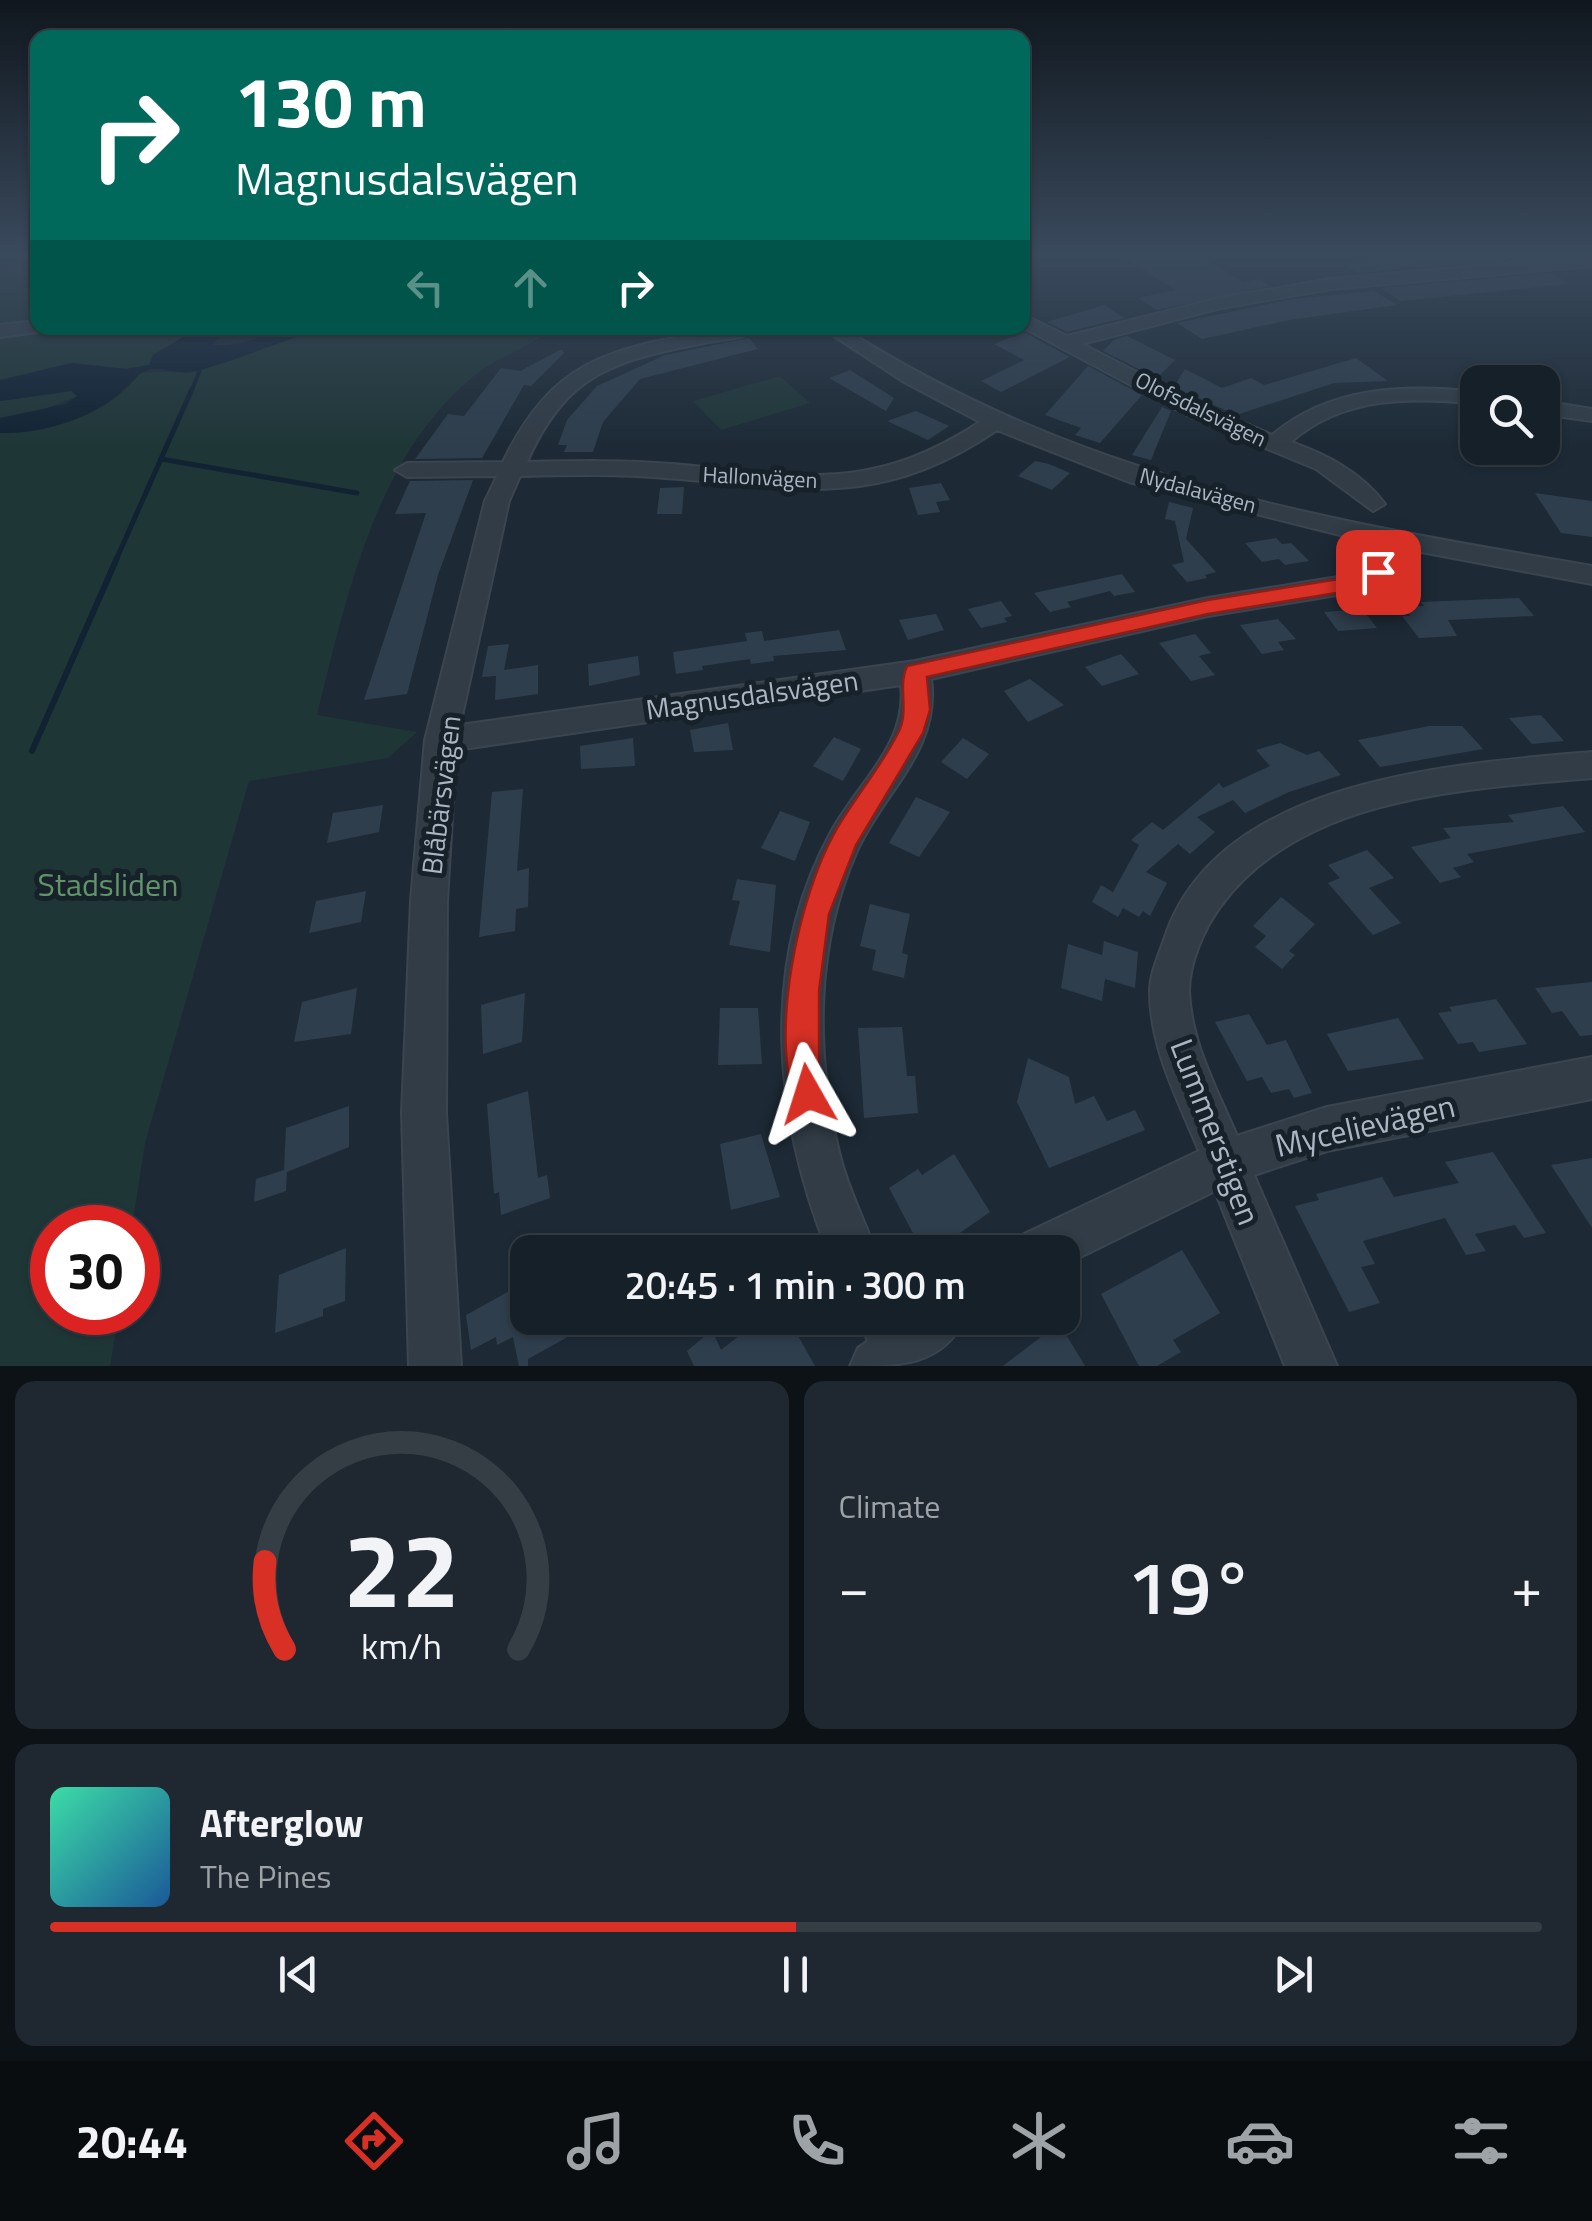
<!DOCTYPE html>
<meta charset="utf-8">
<style>
body{margin:0;font-family:"Titillium Web",sans-serif;background:#1f2830;color:#f1f3f6;height:100vh;display:flex;flex-direction:column;font-size:38px;white-space:nowrap}
*{box-sizing:border-box;margin:0}
p{font-size:32px;color:#9ea3a8}
.icon{flex:none;width:55px;height:55px;fill:none;stroke:currentColor;stroke-width:2;stroke-linecap:round;stroke-linejoin:round}
.map{position:relative;height:1366px;overflow:hidden}
.panel{display:flex;flex-direction:column;gap:15px;padding:15px;background:#0c1216;flex:1}
.panel>*{flex:none}
.banner{position:absolute;left:30px;top:30px;width:1000px;height:305px;border-radius:20px;box-shadow:0 2px 8px #0004,0 0 0 2px #353e45;background:#00695c;color:#fff;overflow:hidden}
.fabs{position:absolute;left:1460px;top:365px;display:grid;gap:20px}
.fabs a{display:grid;place-items:center;width:100px;height:100px;border-radius:20px;background:#162028;box-shadow:0 2px 8px #0004,0 0 0 2px #353e45;font-size:50px}
.speed{position:absolute;left:30px;top:1205px;display:flex;gap:20px;font-size:50px;font-weight:700;text-align:center}
.speed>*{display:grid;place-content:center;width:130px;height:130px;border-radius:50%;background:#162028;box-shadow:0 2px 8px #0004,0 0 0 2px #353e45;line-height:1}
.speed .limit{border:15px solid #d22;background:#fff;color:#111}
.pin{position:absolute;display:grid;place-items:center;width:85px;height:85px;color:#fff;margin:-42px;border-radius:20px;box-shadow:0 5px 15px #0006}
.me{position:absolute;width:110px;margin:-55px;rotate:354deg;stroke-linejoin:round;filter:drop-shadow(0 0 8px #0008)}
.turn{display:flex;align-items:center;gap:35px;height:210px;padding:0 40px;font-size:45px}
.turn .icon{width:130px;height:130px;stroke-width:2.5}
.turn b{display:block;font-size:70px;line-height:85px}
.lanes{display:flex;align-items:center;height:95px;padding:0 40px;background:#0003;justify-content:center;gap:50px;direction:ltr}
.lanes .off{opacity:.35}
.big{font-size:75px;font-weight:600;line-height:1.1}
.panel .card{flex:1;display:flex;flex-direction:column;justify-content:center;gap:15px;min-width:0;padding:0 35px;border-radius:20px;background:#1f2830}
.panel .dial{align-items:center;gap:0}
.dial svg{height:260px;overflow:visible;fill:none;stroke:#353e45;stroke-width:7;stroke-linecap:round;text-anchor:middle}
.dial text{fill:#f1f3f6;stroke:none}
.song{display:flex;align-items:center;gap:30px}
.cover{width:120px;height:120px;border-radius:15px;background:linear-gradient(135deg,hsl(160 70% 55%),hsl(210 70% 35%))}
.played{height:10px;border-radius:5px;background:linear-gradient(90deg,#d93025 50%,#353e45 50%)}
.keys{display:flex;justify-content:space-around;direction:ltr}
.heat{display:flex;justify-content:space-between;align-items:center;font-size:55px;direction:ltr}
.panel .tiles{flex:1;display:grid;gap:15px;grid-template-columns:1fr 1fr}
.card:last-child{grid-column:span 2}
.trip{position:absolute;left:510px;top:1235px;width:570px;height:100px;border-radius:20px;background:#162028;box-shadow:0 2px 8px #0004,0 0 0 2px #353e45;font-weight:600;line-height:100px;text-align:center}
.menu{display:flex;height:160px;justify-content:space-around;align-items:center;background:#090d10;color:#9ea3a8}
.menu .icon{width:70px;height:70px}
.menu .current{color:#d93025}
.menu b{font-size:45px;color:#f1f3f6}
.map>svg:first-child{display:block}
.green{fill:#1f3637}
.water{fill:#123}
.lines{fill:none;stroke-linecap:round;stroke-linejoin:round}
.stream-far2{stroke:#123;stroke-width:4}
.stream-far1{stroke:#123;stroke-width:5}
.stream{stroke:#123;stroke-width:6}
.building{fill:#2f3e4d}
.minor-casing{stroke:#3a4550;stroke-width:4}
.minor{fill:#313c46;fill-rule:evenodd}
.route{fill:#d93025;stroke:#8d1f18;stroke-width:2.5}
.labels{text-anchor:middle;stroke-width:10;stroke-linejoin:round;paint-order:stroke}
.far-street-label{font-size:22px;fill:#aab6c4;stroke:#17212a}
.street-label{font-size:28px;fill:#aab6c4;stroke:#17212a}
.near-park-label{font-size:32px;fill:#619569;stroke:#17212a}
.near-street-label{font-size:32px;fill:#aab6c4;stroke:#17212a}
</style>
<div class="map">
<svg width="1592" height="1366" viewBox="0 0 1592 1366">
<rect width="100%" height="100%" fill="#1d2a36"/>
<!-- green -->
<g class="green">
<path d="M 37,261 L 38,328 L 198,328 L 153,355 L 149,365 L 126,369 L 72,363 L 0,380 L 0,271 Z"/>
<path d="M 320,328 L 552,328 C 530,348 497,357 474,376 C 375,457 346,599 317,715 L 417,732 L 388,758 L 249,781 L 145,1143 L 132,1227 L 52,1228 L 52,1312 L 119,1313 L 110,1366 L 0,1366 L 0,433 C 47,434 112,414 140,373 L 200,370 Z"/>
<path d="M 780,376 L 810,403 L 721,430 L 693,401 Z"/>
<path d="M 72,391 L 78,396 L 35,413 L 0,418 L 0,401 Z"/>
</g>
<!-- water -->
<path class="water" d="M 198,328 L 252,328 L 219,337 L 213,345 C 233,347 252,341 271,332 L 270,328 L 320,328 C 280,343 238,359 197,371 C 178,377 160,364 145,371 C 135,376 126,389 116,396 C 85,421 39,434 0,433 L 0,418 L 66,404 L 77,396 L 71,391 L 0,401 L 0,380 L 72,363 L 126,369 L 149,365 L 153,355 Z"/>
<g class="lines">
<!-- stream-far2 -->
<path class="stream-far2" d="M 191,392 L 200,370"/>
<!-- stream-far1 -->
<g class="stream-far1">
<path d="M 161,459 L 357,493"/>
<path d="M 116,560 L 192,389"/>
</g>
<!-- stream -->
<path class="stream" d="M 32,751 L 117,558"/>
</g>
<!-- building -->
<g class="building">
<path d="M 1121,255 L 1200,255 L 1243,282 L 1260,279 L 1270,286 L 1157,310 L 1138,298 L 1175,290 Z"/>
<path d="M 1427,255 L 1521,255 L 1525,258 L 1357,273 L 1343,264 Z"/>
<path d="M 1551,273 L 1569,284 L 1400,301 L 1381,288 Z"/>
<path d="M 1374,291 L 1397,305 L 1289,320 L 1202,339 L 1177,323 L 1293,299 Z"/>
<path d="M 1104,305 L 1125,318 L 1067,332 L 1047,322 Z"/>
<path d="M 1024,332 L 1070,357 L 1001,392 L 981,381 L 1024,360 L 994,344 Z"/>
<path d="M 1127,336 L 1175,360 L 1157,378 L 1103,351 L 1114,340 Z"/>
<path d="M 749,338 L 758,349 L 640,379 L 603,422 L 593,452 L 564,452 L 567,445 L 558,445 L 567,420 L 597,386 L 665,355 Z"/>
<path d="M 562,349 L 564,353 L 531,386 L 524,385 L 482,458 L 415,459 L 448,414 L 464,416 L 501,368 L 520,371 Z"/>
<path d="M 1356,358 L 1388,381 L 1334,383 L 1236,415 L 1174,387 L 1185,369 L 1222,388 L 1251,378 L 1264,385 Z"/>
<path d="M 1088,366 L 1142,395 L 1100,443 L 1075,435 L 1081,428 L 1045,415 Z"/>
<path d="M 850,370 L 894,398 L 886,411 L 829,378 Z"/>
<path d="M 1162,407 L 1171,411 L 1151,460 L 1132,455 Z"/>
<path d="M 916,411 L 949,426 L 928,440 L 887,421 Z"/>
<path d="M 1035,461 L 1049,464 L 1070,473 L 1052,490 L 1018,476 Z"/>
<path d="M 473,480 L 438,575 L 407,694 L 364,700 L 426,513 L 395,514 L 410,481 Z"/>
<path d="M 941,483 L 950,500 L 936,502 L 940,512 L 918,515 L 909,488 Z"/>
<path d="M 684,487 L 682,514 L 657,514 L 660,488 Z"/>
<path d="M 1535,493 L 1592,501 L 1592,537 L 1561,533 Z"/>
<path d="M 1169,502 L 1193,508 L 1186,539 L 1216,572 L 1205,575 L 1207,578 L 1187,582 L 1172,565 L 1184,562 L 1175,521 L 1165,519 Z"/>
<path d="M 1276,538 L 1282,544 L 1291,543 L 1309,561 L 1285,565 L 1279,559 L 1262,562 L 1245,543 Z"/>
<path d="M 1122,574 L 1135,592 L 1114,596 L 1110,591 L 1067,602 L 1071,607 L 1050,612 L 1034,593 Z"/>
<path d="M 1519,598 L 1534,616 L 1448,620 L 1457,636 L 1419,638 L 1402,616 L 1410,616 L 1404,607 L 1424,606 L 1421,602 Z"/>
<path d="M 1001,601 L 1012,616 L 1004,618 L 1007,622 L 981,628 L 968,609 Z"/>
<path d="M 1362,609 L 1377,628 L 1338,631 L 1324,612 Z"/>
<path d="M 936,614 L 944,630 L 908,640 L 899,620 Z"/>
<path d="M 1278,619 L 1296,639 L 1278,642 L 1284,650 L 1262,654 L 1240,625 Z"/>
<path d="M 839,630 L 846,650 L 773,656 L 774,661 L 751,664 L 750,659 L 702,666 L 703,670 L 676,674 L 673,652 L 747,641 L 745,633 L 762,631 L 764,641 Z"/>
<path d="M 1195,634 L 1211,653 L 1199,656 L 1215,675 L 1191,681 L 1159,643 Z"/>
<path d="M 509,644 L 504,670 L 538,665 L 538,694 L 495,700 L 496,676 L 482,677 L 488,646 Z"/>
<path d="M 1121,654 L 1139,674 L 1102,686 L 1085,667 Z"/>
<path d="M 638,656 L 640,675 L 589,686 L 588,664 Z"/>
<path d="M 1030,679 L 1064,705 L 1028,722 L 1004,691 Z"/>
<path d="M 1541,715 L 1564,741 L 1532,744 L 1509,718 Z"/>
<path d="M 728,723 L 733,750 L 694,752 L 690,730 Z"/>
<path d="M 1429,726 L 1462,726 L 1483,749 L 1380,767 L 1358,740 Z"/>
<path d="M 834,737 L 861,749 L 843,781 L 813,766 Z"/>
<path d="M 633,738 L 635,766 L 581,769 L 580,746 Z"/>
<path d="M 963,738 L 989,754 L 967,779 L 941,762 Z"/>
<path d="M 1280,743 L 1307,755 L 1319,751 L 1341,775 L 1289,792 L 1245,813 L 1233,800 L 1197,817 L 1215,832 L 1190,854 L 1178,844 L 1146,872 L 1167,883 L 1150,916 L 1143,911 L 1139,917 L 1123,908 L 1118,917 L 1092,902 L 1101,885 L 1113,892 L 1139,845 L 1131,840 L 1152,822 L 1163,830 L 1219,783 L 1223,788 L 1270,766 L 1256,750 Z"/>
<path d="M 523,789 L 517,871 L 529,868 L 528,907 L 516,909 L 515,931 L 479,937 L 492,792 Z"/>
<path d="M 916,797 L 950,812 L 919,857 L 889,843 Z"/>
<path d="M 383,805 L 379,832 L 327,843 L 333,813 Z"/>
<path d="M 1563,806 L 1585,832 L 1467,854 L 1474,862 L 1453,868 L 1461,877 L 1440,883 L 1411,847 L 1451,838 L 1443,828 L 1514,822 L 1508,815 Z"/>
<path d="M 780,811 L 810,822 L 795,861 L 761,848 Z"/>
<path d="M 1367,850 L 1394,878 L 1369,888 L 1401,923 L 1373,935 L 1328,883 L 1340,878 L 1328,865 Z"/>
<path d="M 737,879 L 776,885 L 770,952 L 729,945 L 740,901 L 732,900 Z"/>
<path d="M 366,891 L 361,922 L 309,933 L 316,901 Z"/>
<path d="M 1281,897 L 1315,924 L 1289,951 L 1295,955 L 1282,969 L 1255,947 L 1266,936 L 1253,926 Z"/>
<path d="M 870,904 L 910,914 L 902,953 L 908,955 L 904,978 L 872,970 L 876,950 L 860,946 Z"/>
<path d="M 1104,941 L 1138,952 L 1135,988 L 1105,979 L 1102,1001 L 1061,988 L 1068,944 L 1102,955 Z"/>
<path d="M 1592,982 L 1592,1035 L 1580,1036 L 1562,1011 L 1552,1013 L 1535,988 Z"/>
<path d="M 357,988 L 351,1034 L 294,1042 L 302,1002 Z"/>
<path d="M 525,993 L 522,1042 L 483,1054 L 481,1005 Z"/>
<path d="M 1496,999 L 1527,1044 L 1479,1052 L 1473,1042 L 1458,1044 L 1438,1013 L 1452,1011 L 1449,1007 Z"/>
<path d="M 720,1008 L 758,1008 L 762,1064 L 718,1065 Z"/>
<path d="M 1249,1014 L 1267,1045 L 1286,1040 L 1312,1093 L 1294,1098 L 1289,1089 L 1271,1093 L 1262,1077 L 1247,1081 L 1215,1022 Z"/>
<path d="M 1398,1018 L 1424,1059 L 1348,1071 L 1327,1034 Z"/>
<path d="M 902,1027 L 907,1076 L 915,1076 L 918,1113 L 864,1118 L 858,1028 Z"/>
<path d="M 1028,1058 L 1069,1077 L 1075,1104 L 1094,1096 L 1107,1121 L 1135,1110 L 1145,1130 L 1049,1168 L 1017,1102 Z"/>
<path d="M 528,1091 L 538,1178 L 547,1175 L 550,1198 L 501,1215 L 499,1192 L 494,1194 L 487,1104 Z"/>
<path d="M 349,1106 L 349,1147 L 287,1172 L 286,1191 L 254,1202 L 256,1179 L 284,1170 L 286,1128 Z"/>
<path d="M 761,1134 L 780,1197 L 731,1210 L 720,1144 Z"/>
<path d="M 1493,1152 L 1546,1233 L 1524,1238 L 1515,1225 L 1475,1234 L 1486,1251 L 1466,1255 L 1445,1218 L 1363,1241 L 1375,1264 L 1361,1267 L 1380,1303 L 1349,1312 L 1295,1206 L 1319,1200 L 1316,1194 L 1382,1177 L 1394,1197 L 1459,1183 L 1445,1162 Z"/>
<path d="M 954,1154 L 990,1212 L 948,1241 L 944,1235 L 922,1250 L 889,1188 L 918,1169 L 922,1175 Z"/>
<path d="M 1592,1158 L 1592,1228 L 1551,1165 Z"/>
<path d="M 346,1248 L 345,1301 L 323,1309 L 323,1316 L 275,1333 L 279,1275 Z"/>
<path d="M 1182,1250 L 1220,1313 L 1173,1340 L 1181,1352 L 1157,1366 L 1139,1366 L 1101,1294 Z"/>
<path d="M 528,1281 L 528,1318 L 561,1318 L 566,1338 L 528,1359 L 528,1366 L 519,1366 L 513,1337 L 497,1345 L 496,1337 L 471,1350 L 466,1315 Z"/>
<path d="M 744,1318 L 788,1318 L 815,1366 L 694,1366 L 687,1351 L 712,1330 L 721,1350 L 749,1328 Z"/>
<path d="M 1059,1323 L 1085,1366 L 1003,1366 Z"/>
</g>
<g class="lines">
<defs>
<g id="minor">
<path d="M 1592,256 L 1592,266 L 1331,289 L 1221,308 L 1082,344 L 1183,396 L 1272,435 C 1330,386 1405,384 1478,392 L 1478,404 C 1412,397 1343,396 1291,442 C 1327,455 1361,472 1385,504 L 1373,511 L 1316,469 L 1193,418 L 1022,327 L 1022,314 L 1067,336 L 1220,298 L 1331,279 Z"/>
<path d="M 38,321 L 38,328 L 47,328 L 45,331 L 0,337 L 0,325 Z"/>
<path d="M 725,328 L 760,328 C 749,338 725,339 709,342 C 617,360 567,371 527,462 C 575,461 623,460 672,464 C 796,475 868,495 980,422 L 904,382 L 822,328 L 843,328 C 1083,480 1318,519 1592,566 L 1592,584 L 1400,548 L 1387,578 L 1349,593 L 1208,616 L 931,679 C 941,750 884,791 857,851 C 815,945 815,1053 839,1152 C 847,1187 864,1219 876,1252 L 828,1252 C 774,1118 759,964 831,832 C 857,783 908,745 901,685 L 456,750 L 447,901 L 446,1113 L 461,1366 L 409,1366 L 402,1113 L 411,901 L 425,740 L 485,501 L 497,476 L 407,477 L 395,470 L 407,463 L 503,462 C 556,353 615,349 725,328 ZM 997,430 L 1129,482 L 1376,544 L 1367,567 L 1344,576 L 1208,598 L 915,661 L 460,725 L 509,501 L 520,476 C 569,475 618,474 666,478 C 800,488 877,511 997,430 Z"/>
<path d="M 1542,401 L 1592,409 L 1592,421 L 1542,414 Z"/>
<path d="M 1592,752 L 1592,778 C 1467,789 1301,795 1220,907 C 1204,929 1189,963 1189,991 C 1191,1043 1217,1089 1237,1136 L 1327,1107 L 1592,1057 L 1592,1099 L 1327,1151 L 1254,1175 L 1337,1366 L 1285,1366 L 1215,1191 L 1062,1266 L 1062,1252 L 1015,1252 L 1022,1235 L 1199,1151 C 1178,1100 1150,1048 1150,992 C 1150,974 1158,957 1164,940 C 1215,779 1451,764 1592,752 Z"/>
<path d="M 858,1318 L 965,1318 C 943,1366 899,1366 850,1366 L 858,1348 L 868,1341 Z"/>
</g>
</defs>
<!-- minor casing -->
<use href="#minor" class="minor-casing"/>
<!-- minor -->
<use href="#minor" class="minor"/>
</g>
<!-- sky -->
<linearGradient id="sky" x2="0" y2="1"><stop stop-color="#10171e"/><stop offset="0.57" stop-color="#3a4a5d"/><stop offset="1" stop-color="#3a4a5d" stop-opacity="0"/></linearGradient>
<rect width="1592" height="447" fill="url(#sky)"/>
<!-- route -->
<path class="route" d="M 1378,565 L 1388,572 L 1385,576 L 1349,591 L 1208,614 L 927,677 L 930,710 L 923,733 L 856,845 L 829,914 L 819,991 L 819,1068 L 824,1094 L 819,1106 L 808,1110 L 797,1106 C 768,1036 799,894 836,830 C 855,797 881,767 898,733 C 910,711 897,686 907,666 L 1208,600 L 1345,578 Z"/>
<g class="labels">
<!-- far-street labels -->
<g class="far-street-label">
<text transform="translate(1201 409) rotate(26)" y="8">Olofsdalsvägen</text>
<text transform="translate(760 477) rotate(3)" y="8">Hallonvägen</text>
<text transform="translate(1198 490) rotate(15)" y="8">Nydalavägen</text>
</g>
<!-- street labels -->
<g class="street-label">
<text transform="translate(752 695) rotate(-8)" y="10">Magnusdalsvägen</text>
<text transform="translate(441 795) rotate(-83)" y="10">Blåbärsvägen</text>
</g>
<!-- near-park labels -->
<g class="near-park-label">
<text x="108" y="896">Stadsliden</text>
</g>
<!-- near-street labels -->
<g class="near-street-label">
<text transform="translate(1365 1126) rotate(-13)" y="11">Mycelievägen</text>
<text transform="translate(1215 1132) rotate(69)" y="11">Lummerstigen</text>
</g>
</g>
</svg>
<div class="fabs">
<a><svg class="icon" aria-label="search" viewBox="0 0 24 24"><circle cx="10" cy="10" r="6"/><path d="M15 15l6 6"/></svg></a>
</div>
<div class="speed"><div class="limit">30</div></div>
<div class="pin" style="left:1378px;top:572px;background:#d93025"><svg class="icon" aria-label="arrive" viewBox="0 0 24 24"><path d="M6 21V4h12l-3 4 3 4H6"/></svg></div>
<svg class="me" style="left:808px;top:1094px" viewBox="-20 -20 40 40"><path d="M0-17L14 15 0 8-14 15z" fill="#d93025" stroke="#fff" stroke-width="4"/></svg>
<div class="trip">20:45 · 1 min · 300 m</div>
<div class="banner">
<div class="turn"><svg class="icon" aria-label="right" viewBox="0 0 24 24"><path d="M7 20v-9h11M14 6l5 5-5 5"/></svg><div><b>130 m</b>Magnusdalsvägen</div></div>
<div class="lanes"><svg class="icon off" aria-label="left" viewBox="0 0 24 24"><path d="M17 20v-9H6M10 6l-5 5 5 5"/></svg><svg class="icon off" aria-label="ahead" viewBox="0 0 24 24"><path d="M12 20V5M6 11l6-6 6 6"/></svg><svg class="icon" aria-label="right" viewBox="0 0 24 24"><path d="M7 20v-9h11M14 6l5 5-5 5"/></svg></div>
</div>
</div>
<section class="panel">
<div class="tiles">
<div class="card dial"><svg viewBox="0 0 100 80">
<path d="M14 69A42 42 0 1 1 86 69"/>
<path d="M14 69A42 42 0 0 1 8 42" stroke="#d93025"/>
<text x="50" y="56" font-size="32" font-weight="700">22</text>
<text x="50" y="72" font-size="11">km/h</text>
</svg></div>
<div class="card"><p>Climate</p>
<div class="heat"><a>−</a><b class="big">19°</b><a>+</a></div>
</div>
<div class="card">
<div class="song"><i class="cover"></i><div><b>Afterglow</b><p>The Pines</p></div></div>
<div class="played"></div>
<div class="keys"><svg class="icon" aria-label="previous" viewBox="0 0 24 24"><path d="M18 5L8 12l10 7zM5 5v14"/></svg><svg class="icon" aria-label="pause" viewBox="0 0 24 24"><path d="M8 5v14M16 5v14"/></svg><svg class="icon" aria-label="next" viewBox="0 0 24 24"><path d="M6 5l10 7-10 7zM19 5v14"/></svg></div>
</div>
</div>
</section>
<nav class="menu">
<b>20:44</b>
<svg class="icon current" aria-label="directions" viewBox="0 0 24 24"><path d="M12 3l9 9-9 9-9-9zM9 14v-3h6M13 9l2 2-2 2"/></svg>
<svg class="icon" aria-label="music" viewBox="0 0 24 24"><path d="M9 18V5l10-2v13"/><circle cx="6" cy="18" r="3"/><circle cx="16" cy="16" r="3"/></svg>
<svg class="icon" aria-label="phone" viewBox="0 0 24 24"><path d="M5 4h4l2 5-3 2q2 4 5 5l2-3 5 2v4C11 20 4 13 5 4z"/></svg>
<svg class="icon" aria-label="climate" viewBox="0 0 24 24"><path d="M12 3v18M4 7l16 10M4 17L20 7"/></svg>
<svg class="icon" aria-label="car" viewBox="0 0 24 24"><path d="M5 17H2v-5l4-1 3-4h7l3 4 3 1v5h-3M9 17h6M6 11h13"/><circle cx="7" cy="17" r="2"/><circle cx="17" cy="17" r="2"/></svg>
<svg class="icon" aria-label="filters" viewBox="0 0 24 24"><path d="M4 7h16M4 17h16"/><circle cx="9" cy="7" r="2"/><circle cx="15" cy="17" r="2"/></svg>
</nav>
